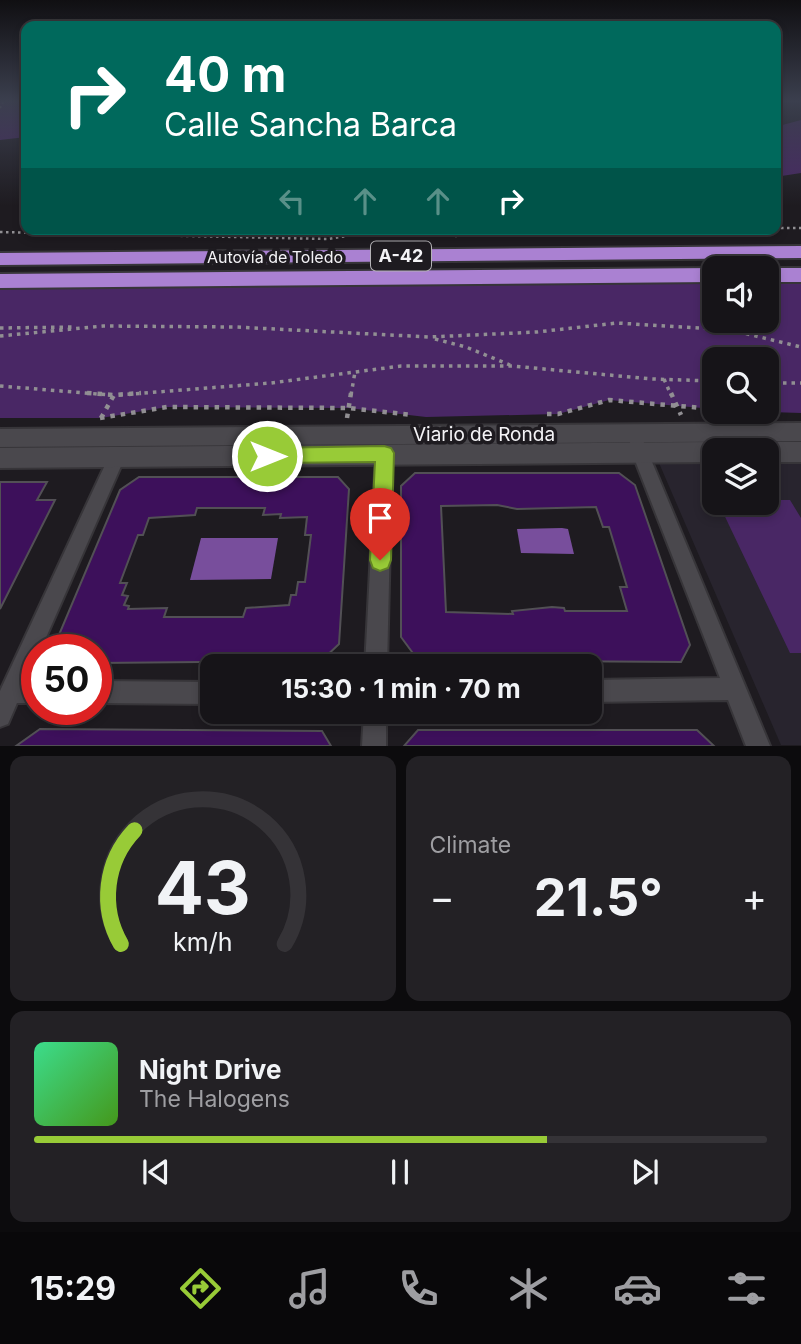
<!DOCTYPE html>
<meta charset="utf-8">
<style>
body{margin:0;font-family:Inter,sans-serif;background:#232125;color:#f1f3f6;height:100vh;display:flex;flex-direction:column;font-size:26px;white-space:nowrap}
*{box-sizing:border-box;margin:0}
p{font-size:23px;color:#9e9ea2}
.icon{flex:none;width:38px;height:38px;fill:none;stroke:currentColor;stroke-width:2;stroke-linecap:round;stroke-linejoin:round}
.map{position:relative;height:746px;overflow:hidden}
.side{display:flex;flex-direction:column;gap:10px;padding:10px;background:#0c0b0d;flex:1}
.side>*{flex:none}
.hud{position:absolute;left:21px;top:21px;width:760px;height:214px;border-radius:14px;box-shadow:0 4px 10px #0003,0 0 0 2px #353337;background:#00695c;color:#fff;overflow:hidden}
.tools{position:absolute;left:702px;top:256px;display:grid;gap:14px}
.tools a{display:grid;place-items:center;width:77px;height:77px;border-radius:14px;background:#161418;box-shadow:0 4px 10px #0003,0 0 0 2px #353337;font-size:35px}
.speed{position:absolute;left:21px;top:634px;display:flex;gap:14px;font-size:35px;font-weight:700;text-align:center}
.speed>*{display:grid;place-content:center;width:91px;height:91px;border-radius:50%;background:#161418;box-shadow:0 4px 10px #0003,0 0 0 2px #353337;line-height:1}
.speed .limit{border:10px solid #d22;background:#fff;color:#111}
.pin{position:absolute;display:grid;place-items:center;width:60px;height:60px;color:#fff;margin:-72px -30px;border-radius:50% 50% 50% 0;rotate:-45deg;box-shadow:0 0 7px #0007}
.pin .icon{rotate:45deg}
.me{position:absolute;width:77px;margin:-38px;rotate:90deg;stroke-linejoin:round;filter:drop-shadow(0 0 5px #0008)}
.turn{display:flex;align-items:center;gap:24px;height:147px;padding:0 28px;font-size:32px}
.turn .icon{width:91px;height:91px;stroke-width:2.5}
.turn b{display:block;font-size:49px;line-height:60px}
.lanes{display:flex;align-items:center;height:66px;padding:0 28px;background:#0003;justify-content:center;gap:35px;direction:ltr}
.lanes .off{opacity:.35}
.big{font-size:52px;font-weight:700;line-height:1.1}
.side .widget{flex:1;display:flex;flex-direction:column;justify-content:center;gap:10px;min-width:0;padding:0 24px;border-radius:14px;background:#232125}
.side .dial{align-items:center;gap:0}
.dial svg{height:182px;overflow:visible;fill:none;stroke:#353337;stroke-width:7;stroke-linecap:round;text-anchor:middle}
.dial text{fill:#f1f3f6;stroke:none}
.song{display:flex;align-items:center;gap:21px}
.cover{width:84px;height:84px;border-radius:10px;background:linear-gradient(135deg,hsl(150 70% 55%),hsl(100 70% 35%))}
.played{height:7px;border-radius:4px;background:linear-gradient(90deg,#98cb37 70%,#353337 70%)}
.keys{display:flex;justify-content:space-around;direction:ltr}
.heat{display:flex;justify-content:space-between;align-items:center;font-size:38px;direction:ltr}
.side .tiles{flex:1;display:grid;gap:10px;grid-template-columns:1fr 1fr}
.widget:last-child{grid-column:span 2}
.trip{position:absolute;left:200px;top:654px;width:402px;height:70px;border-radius:14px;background:#161418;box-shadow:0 4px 10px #0003,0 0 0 2px #353337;font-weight:700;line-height:70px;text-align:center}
.menu{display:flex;height:112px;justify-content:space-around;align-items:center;background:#09080a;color:#9e9ea2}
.menu .icon{width:49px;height:49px}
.menu .on{color:#98cb37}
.menu b{font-size:32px;color:#f1f3f6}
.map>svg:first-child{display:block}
.built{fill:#28242e}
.green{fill:#492765}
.water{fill:#784e9c}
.building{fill:#3d105b;stroke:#525055;stroke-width:2;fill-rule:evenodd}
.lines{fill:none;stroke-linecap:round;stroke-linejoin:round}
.street-casing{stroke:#373539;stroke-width:4}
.secondary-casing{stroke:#373539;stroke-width:4}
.highway-casing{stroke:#373539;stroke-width:4}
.path-far3{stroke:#918f93;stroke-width:2;stroke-dasharray:2 2.5;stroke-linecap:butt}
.path-far2{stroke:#918f93;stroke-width:2.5;stroke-dasharray:2.5 3.5;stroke-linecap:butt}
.path-far1{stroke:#918f93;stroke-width:3.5;stroke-dasharray:3.5 5;stroke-linecap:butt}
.path{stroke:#918f93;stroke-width:4.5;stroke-dasharray:4.5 6;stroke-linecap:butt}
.street{fill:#4a484d;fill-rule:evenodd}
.secondary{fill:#4a484d;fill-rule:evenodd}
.highway{fill:#aa81d2;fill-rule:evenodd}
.route{fill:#98cb37;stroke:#638424;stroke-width:2}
.labels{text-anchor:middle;stroke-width:7;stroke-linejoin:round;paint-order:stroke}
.far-street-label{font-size:16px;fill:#f4f3f6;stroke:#1e1b20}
.shield{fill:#1e1b20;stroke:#b4b2b6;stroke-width:2}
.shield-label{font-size:18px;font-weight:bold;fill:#f4f3f6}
.street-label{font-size:19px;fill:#f4f3f6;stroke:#1e1b20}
</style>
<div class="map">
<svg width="801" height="746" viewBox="0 0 801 746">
<rect width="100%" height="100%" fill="#1e1b20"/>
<!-- built -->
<path class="built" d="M 659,463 L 714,463 L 714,502 L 766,502 L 767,463 L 801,464 L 801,745 L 781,745 Z"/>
<!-- green -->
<g class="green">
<path d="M 0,101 L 26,101 L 26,137 L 0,140 Z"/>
<path d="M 801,120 L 801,173 L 775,177 L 775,127 Z"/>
<path d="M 0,283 L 714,284 L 714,320 L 766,320 L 767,284 L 801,284 L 801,413 L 737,411 L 766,411 L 766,359 L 714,359 L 714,409 L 609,400 L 558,414 L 426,417 L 348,408 L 167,407 L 101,418 L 0,418 Z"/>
<path d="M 767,500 L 790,500 L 801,518 L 801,653 L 790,653 L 718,502 L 766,502 Z"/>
</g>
<!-- water -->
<g class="water">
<path d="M 562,528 L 568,529 L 574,554 L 521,553 L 517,529 Z"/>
<path d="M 201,538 L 278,538 L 271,579 L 190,580 Z"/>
</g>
<!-- building -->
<g class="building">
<path d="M 415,473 L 619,473 L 635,485 L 690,645 L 681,662 L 418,660 L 401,637 L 401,486 ZM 497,505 L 517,509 L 596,507 L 603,527 L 609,527 L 627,587 L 620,587 L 627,611 L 565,611 L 564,608 L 552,607 L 512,611 L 513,614 L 446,612 L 441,506 Z"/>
<path d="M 139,477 L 338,477 L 349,489 L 339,644 L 321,661 L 96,663 L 96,649 L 53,649 L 120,490 ZM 197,508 L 265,508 L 263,515 L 281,514 L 280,518 L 307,517 L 305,535 L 311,535 L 305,582 L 298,582 L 296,595 L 291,595 L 289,605 L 246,608 L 243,617 L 164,617 L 167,608 L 128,609 L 129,606 L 124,605 L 128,596 L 122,595 L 127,583 L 120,583 L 138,535 L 143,535 L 149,518 L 195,515 Z"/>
<path d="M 0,482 L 47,482 L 37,500 L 55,500 L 0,609 Z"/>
<path d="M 40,729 L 322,731 L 331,746 L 16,746 Z"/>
<path d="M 418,730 L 697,730 L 714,746 L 404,746 Z"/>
</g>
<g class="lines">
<defs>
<g id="street">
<path d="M 637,438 L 643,440 L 645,445 L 770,746 L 746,746 L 728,700 L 590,702 L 590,680 L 720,678 L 629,445 L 631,440 Z"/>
<path d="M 384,446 L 390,448 L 392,453 L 387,667 L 365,667 L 376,453 L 378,448 Z"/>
<path d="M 117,450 L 123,452 L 125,457 L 41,649 L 37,649 L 37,659 L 27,681 L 37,681 L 37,703 L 17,703 L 8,724 L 0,727 L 0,691 L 111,452 Z"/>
<path d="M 96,681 L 212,682 L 212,704 L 96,703 Z"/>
<path d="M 364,712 L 386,712 L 386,746 L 362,746 Z"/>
</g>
<g id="secondary">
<path d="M 801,423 L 801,441 L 0,447 L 0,429 Z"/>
<path d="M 714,442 L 722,445 L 724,450 L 714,450 L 714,462 L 0,468 L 0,448 Z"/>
<path d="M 766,442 L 801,442 L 801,462 L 766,462 L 766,450 L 756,450 L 758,445 Z"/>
</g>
<g id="highway">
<path d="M 801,246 L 801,258 L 0,265 L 0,253 Z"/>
<path d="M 714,268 L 714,282 L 0,288 L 0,274 Z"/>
<rect x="766" y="268" width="35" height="14"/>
</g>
</defs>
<!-- street casing -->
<use href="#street" class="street-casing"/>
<!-- secondary casing -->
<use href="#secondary" class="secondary-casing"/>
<!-- highway casing -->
<use href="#highway" class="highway-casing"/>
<!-- path-far3 -->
<path class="path-far3" d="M 0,108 L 4,101"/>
<!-- path-far2 -->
<g class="path-far2">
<path d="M 775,228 L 801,228"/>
<path d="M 0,232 L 328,239 L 372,232 L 456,236 L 488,229"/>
</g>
<!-- path-far1 -->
<g class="path-far1">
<path d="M 0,328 L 75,327"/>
<path d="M 0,336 L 103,326 L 236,327 L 430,337 L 537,332 L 617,323 L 731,330 L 801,347"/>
<path d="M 435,339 L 466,347 L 510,365"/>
<path d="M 664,379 L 671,395"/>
<path d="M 766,383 L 801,383"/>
<path d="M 0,386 L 110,395"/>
<path d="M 119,395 L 271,383 L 401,366 L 512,366 L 652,379 L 714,381"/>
<path d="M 351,395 L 355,372"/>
</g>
<!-- path -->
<g class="path">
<path d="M 87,393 L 114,395 L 141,393"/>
<path d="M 671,393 L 681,415"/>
<path d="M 737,411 L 773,412"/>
<path d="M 547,414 L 558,414 L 609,400 L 714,409"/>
<path d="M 100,418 L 167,407 L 348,408 L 413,415"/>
<path d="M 101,418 L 114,395"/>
<path d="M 347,418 L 351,393"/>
</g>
<!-- street -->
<use href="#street" class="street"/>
<!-- secondary -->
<use href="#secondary" class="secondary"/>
<!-- highway -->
<use href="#highway" class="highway"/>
</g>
<!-- sky -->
<linearGradient id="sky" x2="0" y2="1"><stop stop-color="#100f12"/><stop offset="0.49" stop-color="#3b3f4e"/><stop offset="1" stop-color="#3b3f4e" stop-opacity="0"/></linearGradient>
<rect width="801" height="206" fill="url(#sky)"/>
<!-- route -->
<path class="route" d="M 384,446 L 391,448 L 394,453 L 391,560 L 388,568 L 380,571 L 373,568 L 370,560 L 375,462 L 267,463 L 261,461 L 258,456 L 261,450 L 267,448 Z"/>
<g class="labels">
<!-- far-street labels -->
<g class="far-street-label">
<text x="275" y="263">Autovía de Toledo</text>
</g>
<!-- shield labels -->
<rect class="shield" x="371" y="241.5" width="60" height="29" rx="5"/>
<g class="shield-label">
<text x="401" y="262">A-42</text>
</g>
<!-- street labels -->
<g class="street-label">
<text x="484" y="441">Viario de Ronda</text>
</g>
</g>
</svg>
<div class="tools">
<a><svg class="icon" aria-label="sound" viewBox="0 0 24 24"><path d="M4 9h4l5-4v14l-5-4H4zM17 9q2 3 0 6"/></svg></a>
<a><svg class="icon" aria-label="search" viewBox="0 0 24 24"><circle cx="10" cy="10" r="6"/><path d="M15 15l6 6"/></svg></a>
<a><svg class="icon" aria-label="layers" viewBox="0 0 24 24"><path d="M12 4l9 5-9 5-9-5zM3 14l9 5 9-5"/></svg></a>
</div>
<div class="speed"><div class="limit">50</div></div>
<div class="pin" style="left:380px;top:560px;background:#d93025"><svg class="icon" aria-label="arrive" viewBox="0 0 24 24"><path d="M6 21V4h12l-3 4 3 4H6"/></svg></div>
<svg class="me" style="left:267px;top:456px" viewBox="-20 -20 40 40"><circle r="17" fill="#98cb37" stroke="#fff" stroke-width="3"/><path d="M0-11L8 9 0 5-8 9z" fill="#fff"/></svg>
<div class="trip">15:30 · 1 min · 70 m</div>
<div class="hud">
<div class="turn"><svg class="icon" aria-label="right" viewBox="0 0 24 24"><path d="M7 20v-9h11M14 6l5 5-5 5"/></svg><div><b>40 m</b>Calle Sancha Barca</div></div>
<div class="lanes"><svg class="icon off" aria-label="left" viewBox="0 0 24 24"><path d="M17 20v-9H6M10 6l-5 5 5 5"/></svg><svg class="icon off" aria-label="ahead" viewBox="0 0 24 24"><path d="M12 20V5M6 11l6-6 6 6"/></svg><svg class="icon off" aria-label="ahead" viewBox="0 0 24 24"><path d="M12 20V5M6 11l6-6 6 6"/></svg><svg class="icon" aria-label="right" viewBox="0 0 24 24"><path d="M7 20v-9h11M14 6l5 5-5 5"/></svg></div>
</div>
</div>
<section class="side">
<div class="tiles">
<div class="widget dial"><svg viewBox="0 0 100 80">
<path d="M14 69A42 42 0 1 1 86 69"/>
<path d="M14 69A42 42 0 0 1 20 19" stroke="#98cb37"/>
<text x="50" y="56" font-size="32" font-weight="700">43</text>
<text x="50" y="72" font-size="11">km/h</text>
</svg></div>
<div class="widget"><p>Climate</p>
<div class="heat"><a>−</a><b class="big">21.5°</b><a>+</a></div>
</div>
<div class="widget">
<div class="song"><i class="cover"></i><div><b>Night Drive</b><p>The Halogens</p></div></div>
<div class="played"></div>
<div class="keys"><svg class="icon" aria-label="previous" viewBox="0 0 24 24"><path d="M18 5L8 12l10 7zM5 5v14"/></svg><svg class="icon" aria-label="pause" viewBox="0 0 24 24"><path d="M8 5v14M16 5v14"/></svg><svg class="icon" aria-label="next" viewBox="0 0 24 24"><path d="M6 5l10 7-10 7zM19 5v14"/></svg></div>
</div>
</div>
</section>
<nav class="menu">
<b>15:29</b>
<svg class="icon on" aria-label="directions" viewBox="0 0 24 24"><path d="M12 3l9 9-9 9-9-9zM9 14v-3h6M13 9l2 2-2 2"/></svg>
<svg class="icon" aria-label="music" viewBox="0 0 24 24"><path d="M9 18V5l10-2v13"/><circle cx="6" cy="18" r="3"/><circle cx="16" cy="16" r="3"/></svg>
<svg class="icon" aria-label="phone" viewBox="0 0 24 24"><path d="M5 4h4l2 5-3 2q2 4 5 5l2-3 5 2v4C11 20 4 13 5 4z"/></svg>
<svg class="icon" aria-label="climate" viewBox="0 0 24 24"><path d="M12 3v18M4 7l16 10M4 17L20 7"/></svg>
<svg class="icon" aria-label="car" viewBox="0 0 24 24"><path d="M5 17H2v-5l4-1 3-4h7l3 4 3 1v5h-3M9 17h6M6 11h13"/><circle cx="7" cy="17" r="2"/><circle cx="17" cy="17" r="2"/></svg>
<svg class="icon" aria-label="filters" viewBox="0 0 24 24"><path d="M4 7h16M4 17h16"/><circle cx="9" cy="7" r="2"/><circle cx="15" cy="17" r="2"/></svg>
</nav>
